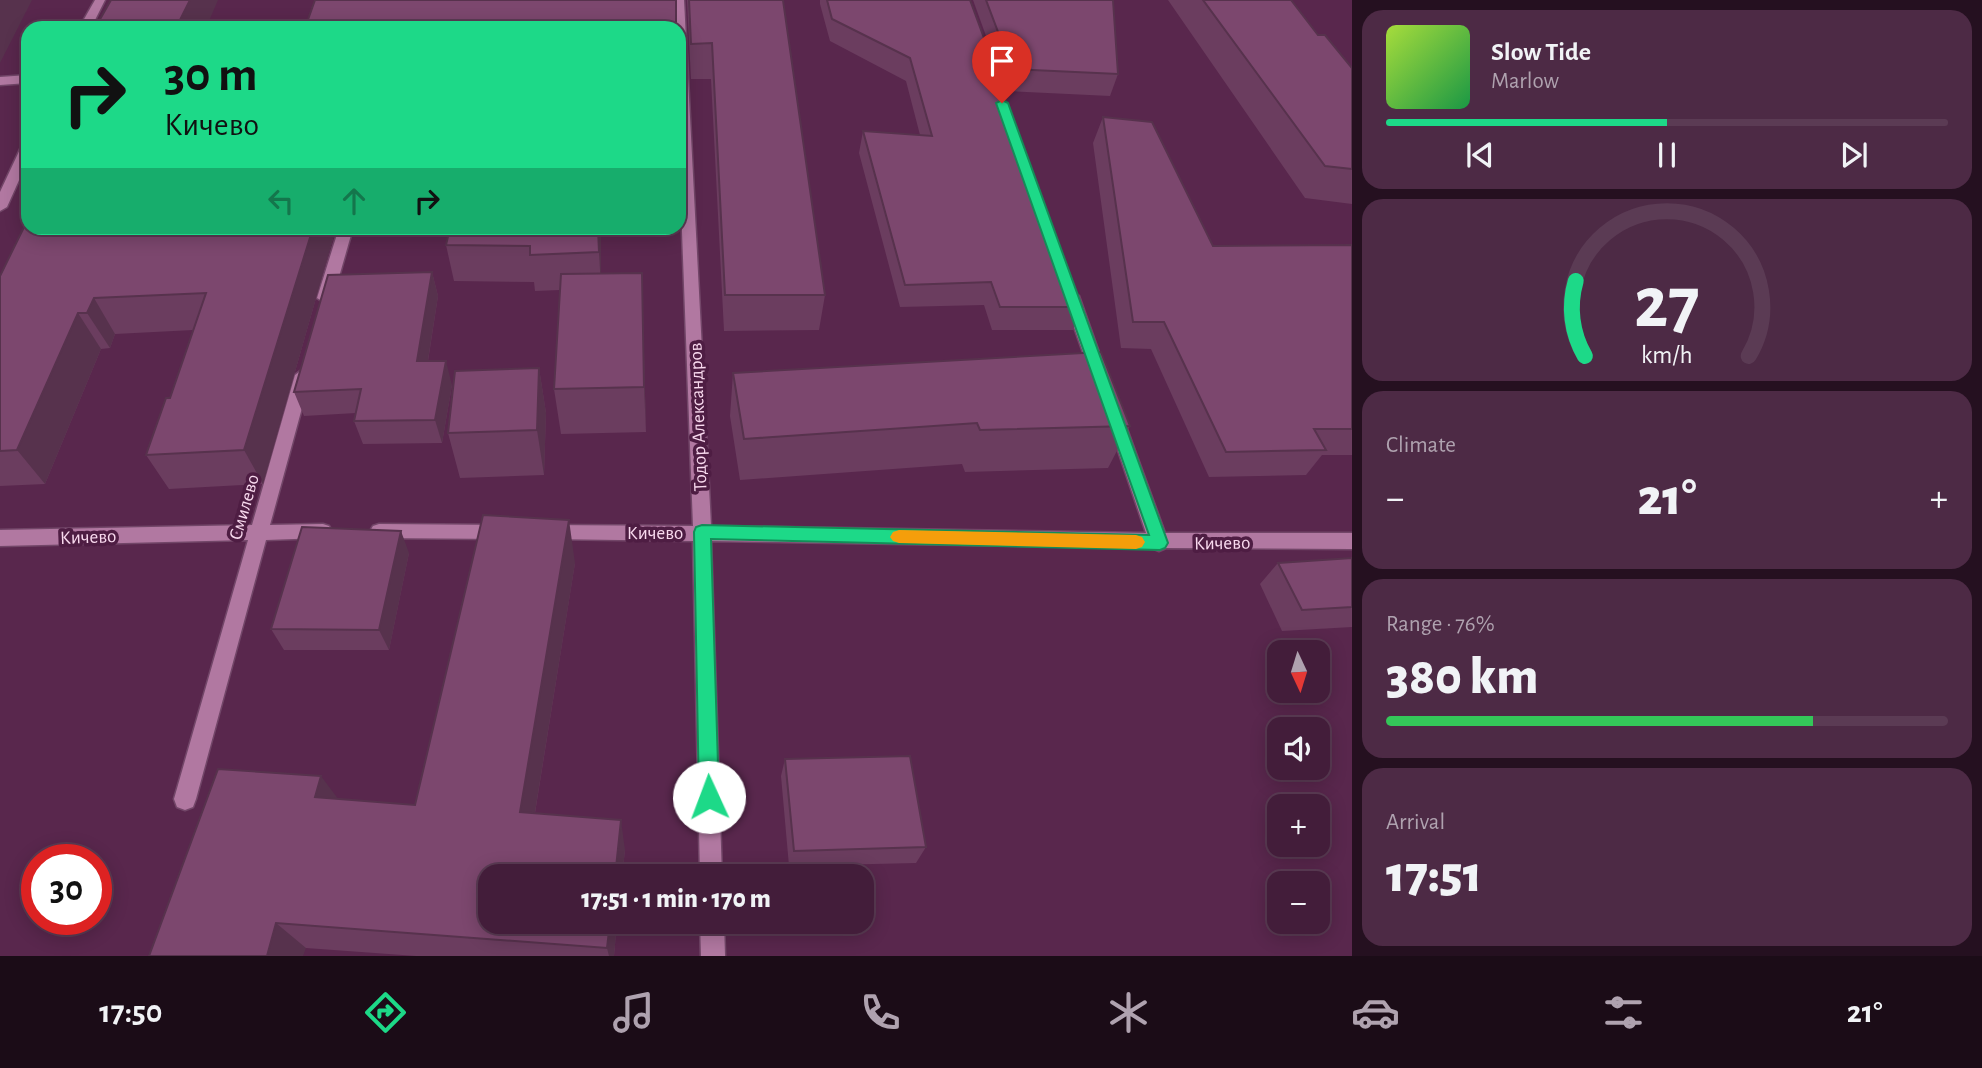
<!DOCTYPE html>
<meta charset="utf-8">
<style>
body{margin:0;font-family:"Alegreya Sans",sans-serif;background:#4d2a45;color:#f1f3f6;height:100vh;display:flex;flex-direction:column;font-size:26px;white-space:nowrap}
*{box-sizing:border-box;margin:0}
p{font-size:23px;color:#afa2af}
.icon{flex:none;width:38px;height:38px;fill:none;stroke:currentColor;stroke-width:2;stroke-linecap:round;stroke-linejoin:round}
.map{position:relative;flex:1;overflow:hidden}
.panel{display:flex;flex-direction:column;gap:10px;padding:10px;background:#251020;width:630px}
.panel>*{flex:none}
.top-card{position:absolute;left:21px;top:21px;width:665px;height:214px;border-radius:21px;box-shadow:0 4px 18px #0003,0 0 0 2px #5b3b54;background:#1dd988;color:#111;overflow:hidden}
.needle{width:46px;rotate:176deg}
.tools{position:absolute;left:1267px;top:640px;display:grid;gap:14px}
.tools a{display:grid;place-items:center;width:63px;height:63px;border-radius:14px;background:#431d3a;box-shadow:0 4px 18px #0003,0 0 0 2px #5b3b54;font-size:35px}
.speed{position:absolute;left:21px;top:844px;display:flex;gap:14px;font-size:35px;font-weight:700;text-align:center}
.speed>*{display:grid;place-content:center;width:91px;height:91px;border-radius:50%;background:#431d3a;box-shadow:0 4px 18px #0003,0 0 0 2px #5b3b54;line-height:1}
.speed .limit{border:10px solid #d22;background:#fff;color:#111}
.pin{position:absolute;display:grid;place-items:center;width:60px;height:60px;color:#fff;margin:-72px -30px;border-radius:50% 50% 50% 0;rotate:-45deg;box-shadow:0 0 7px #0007}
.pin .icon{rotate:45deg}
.me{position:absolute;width:77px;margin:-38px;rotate:358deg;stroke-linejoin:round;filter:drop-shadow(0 0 5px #0008)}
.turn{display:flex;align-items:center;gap:24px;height:147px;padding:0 28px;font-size:32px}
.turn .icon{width:91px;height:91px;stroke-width:2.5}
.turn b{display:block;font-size:49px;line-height:60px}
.lanes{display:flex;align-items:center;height:66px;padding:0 28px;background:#0003;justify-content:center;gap:35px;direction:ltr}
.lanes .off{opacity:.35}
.big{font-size:52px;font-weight:800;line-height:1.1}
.panel .tile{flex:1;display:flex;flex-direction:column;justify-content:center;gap:10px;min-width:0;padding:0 24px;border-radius:21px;background:#4d2a45}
.panel .dial{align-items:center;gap:0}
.dial svg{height:182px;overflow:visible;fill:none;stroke:#5b3b54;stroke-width:7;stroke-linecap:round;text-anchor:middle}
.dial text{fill:#f1f3f6;stroke:none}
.song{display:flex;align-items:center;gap:21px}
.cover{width:84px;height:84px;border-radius:10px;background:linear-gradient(135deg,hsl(80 70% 55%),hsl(140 70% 35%))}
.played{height:7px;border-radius:4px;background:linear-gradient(90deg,#1dd988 50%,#5b3b54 50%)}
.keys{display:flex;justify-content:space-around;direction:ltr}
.heat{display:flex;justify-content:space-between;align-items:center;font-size:38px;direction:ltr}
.charge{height:10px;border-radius:5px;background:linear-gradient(90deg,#34c759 76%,#5b3b54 0)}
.trip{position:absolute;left:478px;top:864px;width:396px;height:70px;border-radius:21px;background:#431d3a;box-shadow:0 4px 18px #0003,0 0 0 2px #5b3b54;font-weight:800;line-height:70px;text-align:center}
.tabs{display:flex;height:112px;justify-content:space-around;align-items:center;background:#1b0c17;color:#afa2af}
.tabs .icon{width:49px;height:49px}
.tabs .selected{color:#1dd988}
.tabs b{font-size:32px;color:#f1f3f6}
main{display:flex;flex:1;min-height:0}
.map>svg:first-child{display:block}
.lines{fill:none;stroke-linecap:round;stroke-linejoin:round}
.minor-casing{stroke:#724668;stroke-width:3}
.minor{fill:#b178a1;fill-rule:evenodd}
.wall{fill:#6b3d5f}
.shaded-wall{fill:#57324d}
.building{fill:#7c476e;stroke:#57324d;stroke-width:2}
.route{fill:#1dd988;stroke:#138d58;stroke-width:2}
.slow{fill:#f59e0b}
.labels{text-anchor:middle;stroke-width:7;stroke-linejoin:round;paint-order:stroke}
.street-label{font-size:19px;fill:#f9daef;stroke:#4e1d43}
</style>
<main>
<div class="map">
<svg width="1352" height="956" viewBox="0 0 1352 956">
<rect width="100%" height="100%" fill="#59274d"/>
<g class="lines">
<defs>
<g id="minor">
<path d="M 95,0 L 105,0 L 91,28 L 79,28 Z"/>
<path d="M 674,0 L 684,0 L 711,526 L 1146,533 L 1107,418 L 1115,412 L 1123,418 L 1165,533 L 1352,533 L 1352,549 L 1166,548 L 1159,551 L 1152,548 L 711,541 L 722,877 L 700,877 L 693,541 L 547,539 L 541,537 L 538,532 L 541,527 L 547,525 L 693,526 L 679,151 L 679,28 L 675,28 Z"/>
<path d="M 28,75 L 28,83 L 0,85 L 0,77 Z"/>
<path d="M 28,141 L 28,160 L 7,207 L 0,211 L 0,192 L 22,145 Z"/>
<path d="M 339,228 L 353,228 L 333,298 L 325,303 L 317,298 Z"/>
<path d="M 1071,291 L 1079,296 L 1107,375 L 1105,379 L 1099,381 L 1091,375 L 1063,296 Z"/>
<path d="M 303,369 L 311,375 L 270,525 L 323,524 L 329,526 L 332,531 L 329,536 L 323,538 L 266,540 L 196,799 L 193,807 L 185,810 L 177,807 L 174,799 L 248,540 L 0,546 L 0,530 L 252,525 L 295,375 Z"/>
<path d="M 379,524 L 502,525 L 508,527 L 511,532 L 508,537 L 502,539 L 379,538 L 373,536 L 370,531 L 373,526 Z"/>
<path d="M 700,922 L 724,922 L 725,956 L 701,956 Z"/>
</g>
</defs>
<!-- minor casing -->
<use href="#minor" class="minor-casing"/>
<!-- minor -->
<use href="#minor" class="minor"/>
</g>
<!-- wall -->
<g class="wall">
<path d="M 687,0 L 783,0 L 825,295 L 819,330 L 724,331 L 711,79 L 691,79 Z"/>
<path d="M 820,0 L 970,0 L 995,68 L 994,73 L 1082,307 L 1073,330 L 992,330 L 984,305 L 900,307 L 859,153 L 863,131 L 920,135 L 906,81 L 830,41 L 820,4 Z"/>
<path d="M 973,0 L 1113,0 L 1118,74 L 1110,96 L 1006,91 Z"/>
<path d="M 1168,0 L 1291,0 L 1318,35 L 1352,68 L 1352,204 L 1305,198 Z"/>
<path d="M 1103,117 L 1213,246 L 1352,245 L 1352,455 L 1322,455 L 1306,475 L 1209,477 L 1151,349 L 1121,348 L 1093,143 Z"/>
<path d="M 28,228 L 336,228 L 263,484 L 169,489 L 146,455 L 170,398 L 193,330 L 115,334 L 110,348 L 101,349 L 45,484 L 0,486 L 0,276 Z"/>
<path d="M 450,228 L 601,228 L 601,274 L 642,273 L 646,432 L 561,434 L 554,389 L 560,290 L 535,291 L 534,282 L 454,281 L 446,245 Z"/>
<path d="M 432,272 L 438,296 L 428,361 L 452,385 L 442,443 L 363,444 L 354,421 L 356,413 L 304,416 L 294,392 Z"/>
<path d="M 539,368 L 546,413 L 544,475 L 460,478 L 448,433 Z"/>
<path d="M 733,373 L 1130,426 L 1108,468 L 965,472 L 962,464 L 740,480 L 730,416 Z"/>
<path d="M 409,553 L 389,650 L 284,650 L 271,629 Z"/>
<path d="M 1352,558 L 1352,627 L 1282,631 L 1260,584 L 1278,563 Z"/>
<path d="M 575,563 L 535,813 L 625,850 L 622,877 L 490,877 L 617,922 L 614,956 L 416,956 L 306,948 L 149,956 L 338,799 L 415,805 Z"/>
<path d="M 785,759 L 926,847 L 916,863 L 789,866 L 781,776 Z"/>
</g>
<!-- shaded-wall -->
<g class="shaded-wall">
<path d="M 0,0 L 32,0 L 0,63 Z"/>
<path d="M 190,0 L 218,0 L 206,28 L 176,28 Z"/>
<path d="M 313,228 L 336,228 L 263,484 L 244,450 Z"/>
<path d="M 598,228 L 601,228 L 601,289 L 599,252 Z"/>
<path d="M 432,272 L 438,296 L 424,385 L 417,361 Z"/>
<path d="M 642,273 L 643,319 L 646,432 L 644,387 Z"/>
<path d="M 94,298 L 115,334 L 110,348 L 87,313 Z"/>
<path d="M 78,313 L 101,349 L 45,484 L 17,450 Z"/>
<path d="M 446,361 L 452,385 L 442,443 L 435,420 Z"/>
<path d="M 539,368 L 546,413 L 544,475 L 537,430 Z"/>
<path d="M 569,520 L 575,563 L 530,843 L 520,812 Z"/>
<path d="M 401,531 L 409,553 L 389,650 L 379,630 Z"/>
<path d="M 321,776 L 345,808 L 315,797 Z"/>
<path d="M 621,820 L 625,850 L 622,877 L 615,877 Z"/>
<path d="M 610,922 L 617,922 L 614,956 L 609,956 L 607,948 Z"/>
<path d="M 276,923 L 306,948 L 303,956 L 267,956 Z"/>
</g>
<!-- building -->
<g class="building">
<path d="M 111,0 L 190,0 L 176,28 L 95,28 Z"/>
<path d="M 315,0 L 676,0 L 676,28 L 305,28 Z"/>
<path d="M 689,0 L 783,0 L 825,295 L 725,295 L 712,43 L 691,44 Z"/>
<path d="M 827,0 L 970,0 L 995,68 L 991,68 L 1009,107 L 1082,307 L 1000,307 L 991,282 L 905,285 L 863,131 L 932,136 L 910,58 L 832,19 Z"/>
<path d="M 986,0 L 1113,0 L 1118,74 L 1012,69 Z"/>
<path d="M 1203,0 L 1291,0 L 1318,35 L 1325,35 L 1352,68 L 1352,169 L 1325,166 Z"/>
<path d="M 1103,117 L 1152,122 L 1213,246 L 1352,245 L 1352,429 L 1314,429 L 1326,450 L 1226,452 L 1164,322 L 1133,322 Z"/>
<path d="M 28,219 L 28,228 L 313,228 L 244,450 L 146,455 L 166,398 L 170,398 L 206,293 L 94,298 L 87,313 L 78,313 L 17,450 L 0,451 L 0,276 Z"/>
<path d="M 450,228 L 598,228 L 599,252 L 530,255 L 530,246 L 446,245 Z"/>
<path d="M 432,272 L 417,361 L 446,361 L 435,420 L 354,421 L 361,389 L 294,392 L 328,275 Z"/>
<path d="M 642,273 L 644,387 L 554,389 L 561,274 Z"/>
<path d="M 1101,352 L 1130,426 L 980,430 L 977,423 L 744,439 L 733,373 Z"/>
<path d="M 539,368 L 537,430 L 448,433 L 455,371 Z"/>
<path d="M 483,515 L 569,520 L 520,812 L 621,820 L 615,877 L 490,877 L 490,922 L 610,922 L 607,948 L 276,923 L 267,956 L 149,956 L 218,769 L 321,776 L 315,797 L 415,805 Z"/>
<path d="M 302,527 L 401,531 L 379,630 L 271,629 Z"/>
<path d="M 1352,558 L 1352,607 L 1302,610 L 1278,563 Z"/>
<path d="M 910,756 L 926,847 L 794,851 L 785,759 Z"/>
</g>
<!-- route -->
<path class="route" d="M 1002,100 L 1008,103 L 1168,543 L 1165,548 L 1160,550 L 711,539 L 719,797 L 716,804 L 709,807 L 702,804 L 699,797 L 694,532 L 696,527 L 702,525 L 1149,535 L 996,103 Z"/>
<!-- slow -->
<path class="slow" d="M 899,530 L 1136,535 L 1142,537 L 1145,542 L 1142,547 L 1136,549 L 899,543 L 893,541 L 890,537 L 893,532 Z"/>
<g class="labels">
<!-- street labels -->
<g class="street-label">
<text transform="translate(697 417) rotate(-92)" y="7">Тодор Александров</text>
<text transform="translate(243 507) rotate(-74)" y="7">Смилево</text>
<text x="655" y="539">Кичево</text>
<text transform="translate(88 536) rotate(-2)" y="7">Кичево</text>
<text transform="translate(1222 542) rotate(-1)" y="7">Кичево</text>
</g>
</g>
</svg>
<div class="tools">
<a><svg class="needle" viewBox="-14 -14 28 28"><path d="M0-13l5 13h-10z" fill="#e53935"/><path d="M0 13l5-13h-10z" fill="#afa2af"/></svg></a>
<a><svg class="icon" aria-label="sound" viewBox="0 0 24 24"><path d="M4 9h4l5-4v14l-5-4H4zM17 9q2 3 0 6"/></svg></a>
<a>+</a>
<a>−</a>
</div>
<div class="speed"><div class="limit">30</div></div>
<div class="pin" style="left:1002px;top:103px;background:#d93025"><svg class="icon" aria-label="arrive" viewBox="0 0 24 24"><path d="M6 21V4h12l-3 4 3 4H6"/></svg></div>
<svg class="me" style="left:709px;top:797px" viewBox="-20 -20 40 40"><circle r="19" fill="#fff"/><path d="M0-13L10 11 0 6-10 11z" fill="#1dd988"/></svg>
<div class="trip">17:51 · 1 min · 170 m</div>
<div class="top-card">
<div class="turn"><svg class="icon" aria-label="right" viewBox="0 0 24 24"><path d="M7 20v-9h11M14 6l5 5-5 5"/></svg><div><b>30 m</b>Кичево</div></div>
<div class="lanes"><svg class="icon off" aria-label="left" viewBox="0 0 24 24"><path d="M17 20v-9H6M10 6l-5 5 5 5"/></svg><svg class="icon off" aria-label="ahead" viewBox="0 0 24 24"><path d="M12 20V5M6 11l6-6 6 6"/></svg><svg class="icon" aria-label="right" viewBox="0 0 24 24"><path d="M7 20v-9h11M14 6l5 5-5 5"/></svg></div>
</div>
</div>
<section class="panel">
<div class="tile">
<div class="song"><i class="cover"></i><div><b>Slow Tide</b><p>Marlow</p></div></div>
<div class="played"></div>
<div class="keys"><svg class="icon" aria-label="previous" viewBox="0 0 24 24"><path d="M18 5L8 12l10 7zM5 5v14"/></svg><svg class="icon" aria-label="pause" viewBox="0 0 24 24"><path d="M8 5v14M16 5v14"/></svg><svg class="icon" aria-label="next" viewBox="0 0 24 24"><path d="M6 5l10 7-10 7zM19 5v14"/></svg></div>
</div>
<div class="tile dial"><svg viewBox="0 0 100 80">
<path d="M14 69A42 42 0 1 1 86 69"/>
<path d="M14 69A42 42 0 0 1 10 36" stroke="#1dd988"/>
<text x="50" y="56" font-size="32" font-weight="700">27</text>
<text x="50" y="72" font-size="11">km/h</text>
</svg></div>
<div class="tile"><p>Climate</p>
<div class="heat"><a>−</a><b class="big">21°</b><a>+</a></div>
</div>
<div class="tile"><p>Range · 76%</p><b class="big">380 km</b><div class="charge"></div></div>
<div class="tile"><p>Arrival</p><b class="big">17:51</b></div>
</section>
</main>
<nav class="tabs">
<b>17:50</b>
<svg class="icon selected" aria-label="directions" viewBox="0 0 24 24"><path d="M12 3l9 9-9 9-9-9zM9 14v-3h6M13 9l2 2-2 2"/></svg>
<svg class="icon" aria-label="music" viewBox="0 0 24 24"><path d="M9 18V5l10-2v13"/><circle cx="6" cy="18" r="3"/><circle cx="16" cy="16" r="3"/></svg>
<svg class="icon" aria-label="phone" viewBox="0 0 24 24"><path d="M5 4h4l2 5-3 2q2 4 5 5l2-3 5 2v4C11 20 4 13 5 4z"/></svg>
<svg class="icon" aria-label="climate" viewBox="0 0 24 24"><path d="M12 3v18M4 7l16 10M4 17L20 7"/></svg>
<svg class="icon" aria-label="car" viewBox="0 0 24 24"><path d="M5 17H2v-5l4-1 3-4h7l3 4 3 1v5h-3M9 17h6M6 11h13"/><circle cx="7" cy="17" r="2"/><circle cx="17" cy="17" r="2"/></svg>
<svg class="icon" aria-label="filters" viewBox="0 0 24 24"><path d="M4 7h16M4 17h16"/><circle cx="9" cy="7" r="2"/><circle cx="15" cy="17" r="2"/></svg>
<b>21°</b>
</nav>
